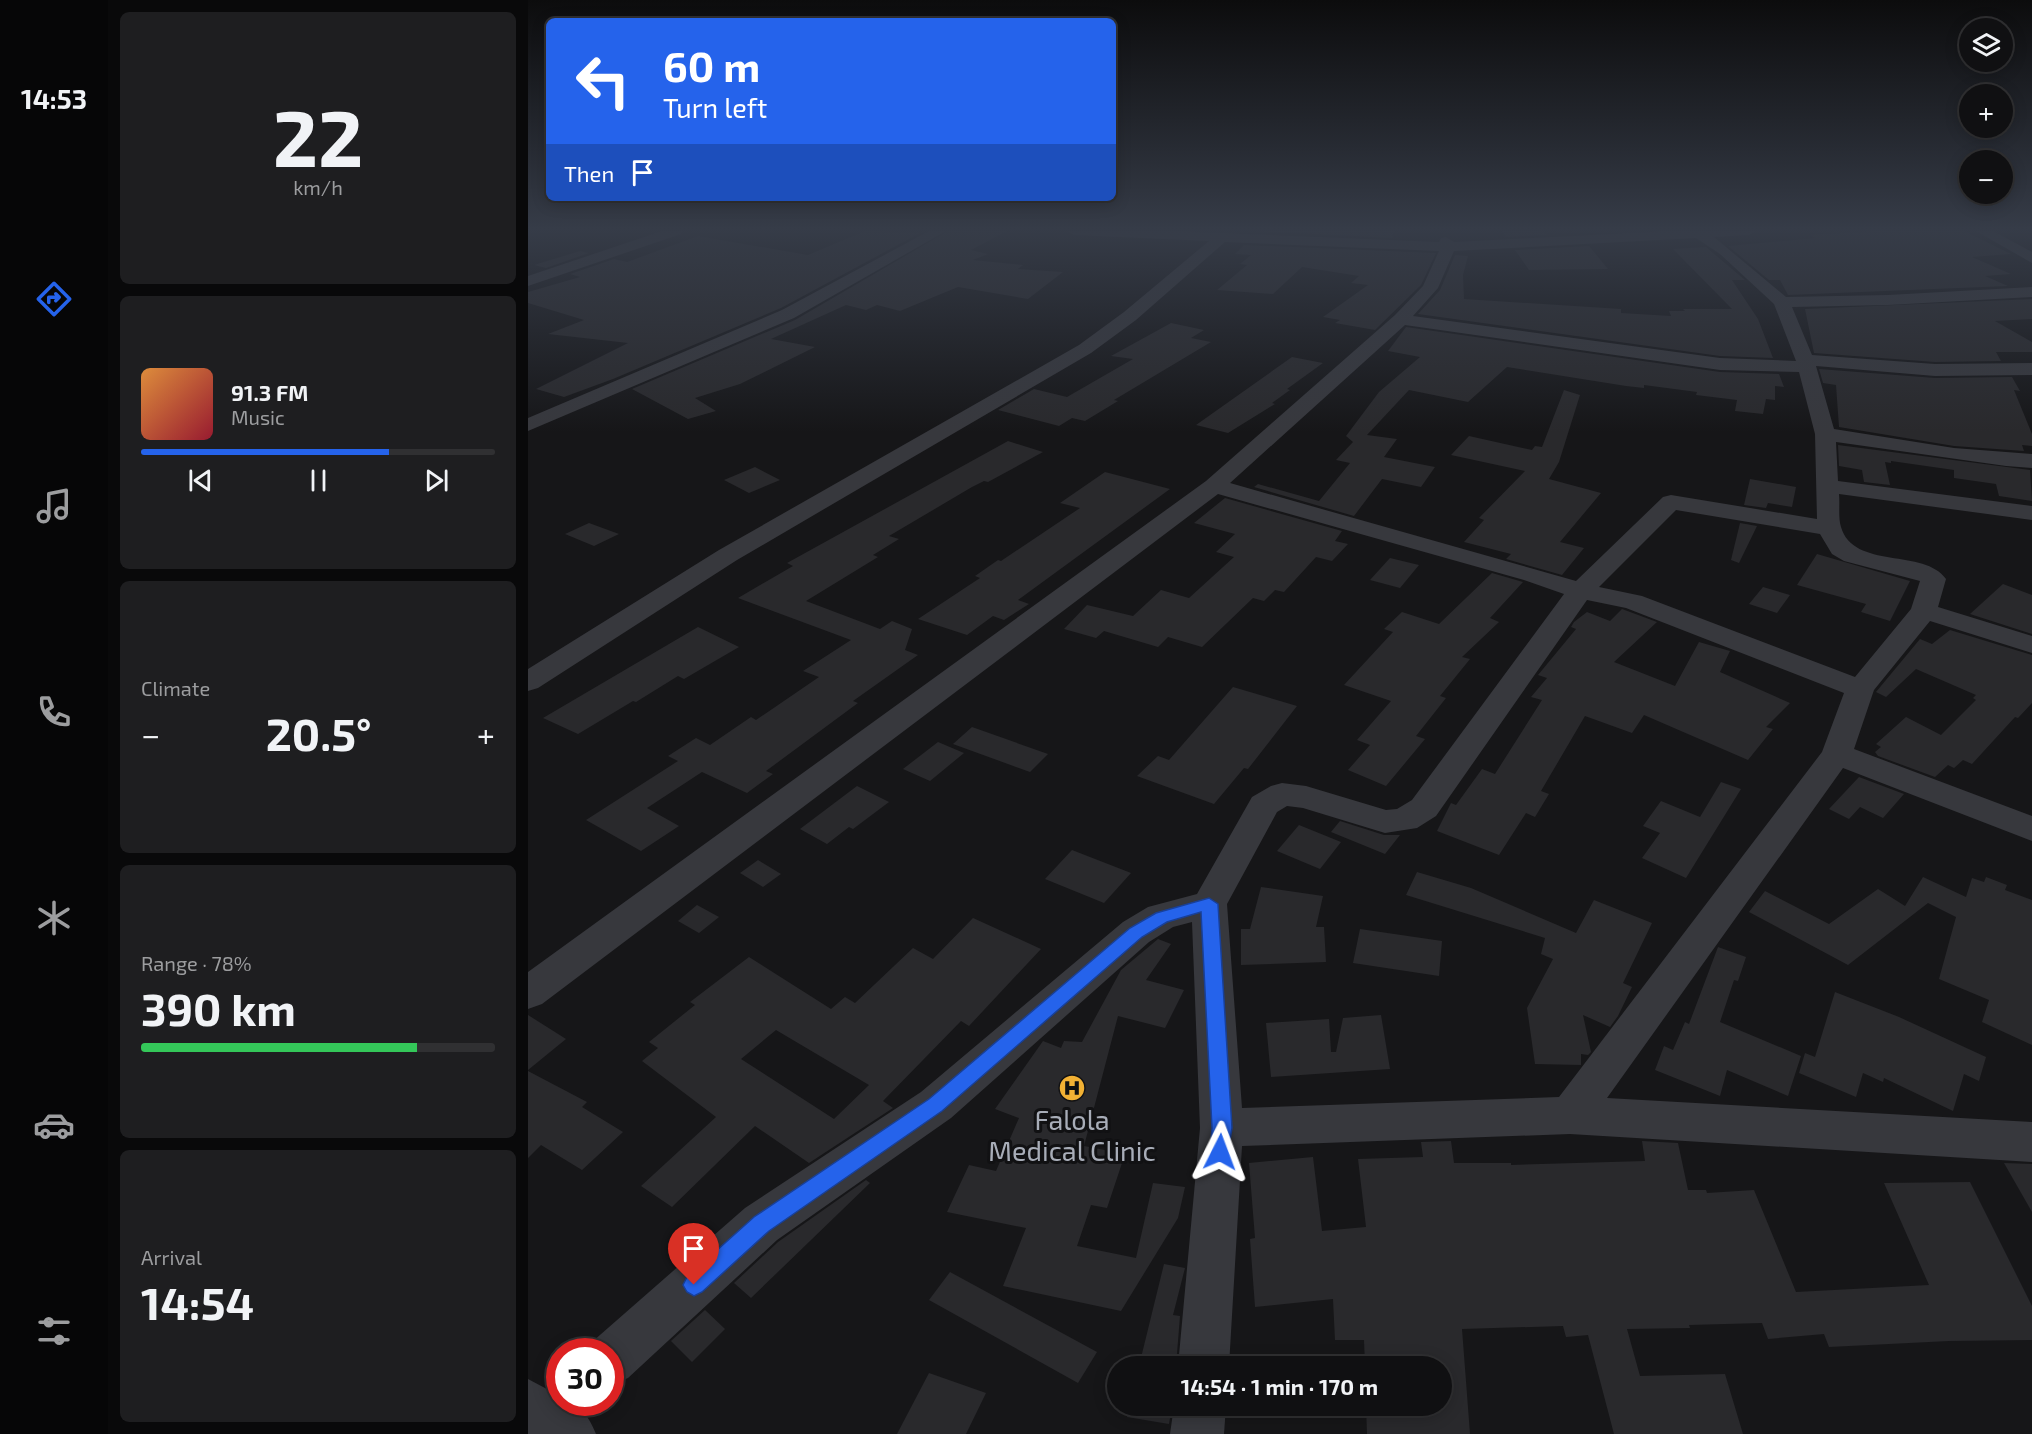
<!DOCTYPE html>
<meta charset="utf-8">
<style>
body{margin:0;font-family:"Exo 2",sans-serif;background:#1e1e20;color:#f1f3f6;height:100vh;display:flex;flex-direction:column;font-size:22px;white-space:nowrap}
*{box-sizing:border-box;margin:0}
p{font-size:20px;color:#9c9d9f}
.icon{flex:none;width:33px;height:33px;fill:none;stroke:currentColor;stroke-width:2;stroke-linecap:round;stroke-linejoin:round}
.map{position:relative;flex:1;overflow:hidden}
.drawer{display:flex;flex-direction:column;gap:12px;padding:12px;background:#09090a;width:420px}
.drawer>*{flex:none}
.banner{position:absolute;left:18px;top:18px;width:570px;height:183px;border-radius:9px;box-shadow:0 3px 15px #0003,0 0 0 2px #303032;background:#2563eb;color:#fff;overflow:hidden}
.controls{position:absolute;left:1431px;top:18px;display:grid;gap:12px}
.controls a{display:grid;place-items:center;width:54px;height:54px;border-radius:50%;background:#101012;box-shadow:0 3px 15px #0003,0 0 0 2px #303032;font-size:30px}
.speed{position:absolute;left:18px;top:1338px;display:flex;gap:12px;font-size:30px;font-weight:700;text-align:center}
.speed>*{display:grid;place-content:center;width:78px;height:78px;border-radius:50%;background:#101012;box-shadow:0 3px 15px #0003,0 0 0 2px #303032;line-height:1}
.speed .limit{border:9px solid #d22;background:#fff;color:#111}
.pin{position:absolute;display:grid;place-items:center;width:51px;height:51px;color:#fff;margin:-62px -26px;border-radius:50% 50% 50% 0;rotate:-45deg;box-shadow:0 0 6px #0007}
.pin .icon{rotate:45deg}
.me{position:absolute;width:66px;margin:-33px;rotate:3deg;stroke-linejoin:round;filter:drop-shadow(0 0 4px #0008)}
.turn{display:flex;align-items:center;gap:21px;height:126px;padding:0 18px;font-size:27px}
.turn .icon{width:78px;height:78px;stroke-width:2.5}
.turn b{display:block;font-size:42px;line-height:51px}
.then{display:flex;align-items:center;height:57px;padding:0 18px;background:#0003;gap:12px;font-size:22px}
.big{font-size:45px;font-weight:700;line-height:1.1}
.drawer .tile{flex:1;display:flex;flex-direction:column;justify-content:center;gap:9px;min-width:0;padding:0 21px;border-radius:9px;background:#1e1e20}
.drawer .dial{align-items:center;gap:0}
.dial b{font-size:78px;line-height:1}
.song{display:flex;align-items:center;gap:18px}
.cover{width:72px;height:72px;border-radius:9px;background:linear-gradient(135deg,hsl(30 70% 55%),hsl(350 70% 35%))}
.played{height:6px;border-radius:3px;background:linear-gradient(90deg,#2563eb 70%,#303032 70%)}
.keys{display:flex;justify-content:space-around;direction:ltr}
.heat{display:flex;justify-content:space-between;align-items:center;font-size:33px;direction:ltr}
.charge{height:9px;border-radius:4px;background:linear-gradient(90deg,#34c759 78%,#303032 0)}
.trip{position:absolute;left:579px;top:1356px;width:345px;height:60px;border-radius:30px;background:#101012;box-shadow:0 3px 15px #0003,0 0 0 2px #303032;font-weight:700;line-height:60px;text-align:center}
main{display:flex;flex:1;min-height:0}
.tab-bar{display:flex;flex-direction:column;width:108px;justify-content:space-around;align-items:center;background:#060607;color:#9c9d9f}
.tab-bar .icon{width:42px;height:42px}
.tab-bar .current{color:#2563eb}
.tab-bar b{font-size:27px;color:#f1f3f6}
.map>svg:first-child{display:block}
.building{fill:#29292c;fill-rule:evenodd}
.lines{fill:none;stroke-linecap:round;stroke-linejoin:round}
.minor{fill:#37383d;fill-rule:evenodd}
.route{fill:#2563eb;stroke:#184099;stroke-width:1.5}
.labels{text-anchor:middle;stroke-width:6;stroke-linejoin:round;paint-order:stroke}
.near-poi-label{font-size:27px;fill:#a8adb8;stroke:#111113}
</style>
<main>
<nav class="tab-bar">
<b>14:53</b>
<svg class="icon current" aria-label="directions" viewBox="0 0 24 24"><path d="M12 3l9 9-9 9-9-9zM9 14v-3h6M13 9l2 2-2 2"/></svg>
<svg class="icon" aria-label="music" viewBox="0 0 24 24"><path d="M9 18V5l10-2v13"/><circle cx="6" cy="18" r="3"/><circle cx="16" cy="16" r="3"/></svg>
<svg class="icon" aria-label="phone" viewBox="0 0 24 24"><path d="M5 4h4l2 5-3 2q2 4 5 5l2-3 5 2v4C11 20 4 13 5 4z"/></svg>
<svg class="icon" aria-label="climate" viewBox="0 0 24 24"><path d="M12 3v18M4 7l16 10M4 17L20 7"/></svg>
<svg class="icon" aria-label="car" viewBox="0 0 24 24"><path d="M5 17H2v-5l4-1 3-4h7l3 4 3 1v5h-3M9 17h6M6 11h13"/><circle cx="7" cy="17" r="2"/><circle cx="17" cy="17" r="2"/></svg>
<svg class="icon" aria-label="filters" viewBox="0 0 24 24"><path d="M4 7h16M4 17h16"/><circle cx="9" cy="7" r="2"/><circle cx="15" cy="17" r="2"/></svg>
</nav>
<section class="drawer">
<div class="tile dial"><b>22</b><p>km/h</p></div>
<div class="tile">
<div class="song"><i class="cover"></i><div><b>91.3 FM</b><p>Music</p></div></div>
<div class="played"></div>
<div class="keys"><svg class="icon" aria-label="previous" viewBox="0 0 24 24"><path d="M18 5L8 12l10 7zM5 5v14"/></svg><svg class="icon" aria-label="pause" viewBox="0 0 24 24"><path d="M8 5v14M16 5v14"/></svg><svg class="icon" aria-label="next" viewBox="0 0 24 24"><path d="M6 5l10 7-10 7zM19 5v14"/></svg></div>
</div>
<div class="tile"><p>Climate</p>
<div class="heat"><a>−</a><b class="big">20.5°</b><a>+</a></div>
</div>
<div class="tile"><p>Range · 78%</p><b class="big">390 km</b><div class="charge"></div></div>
<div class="tile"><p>Arrival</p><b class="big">14:54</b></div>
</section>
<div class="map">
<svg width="1504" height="1434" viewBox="0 0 1504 1434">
<rect width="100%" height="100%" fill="#161618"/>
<!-- building -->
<g class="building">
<path d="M 337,231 L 392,233 L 253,308 L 85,379 L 36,397 L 8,389 L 100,343 L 20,334 L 56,320 L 0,303 L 0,292 L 52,277 L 42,274 L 86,259 L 99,262 L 170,236 L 280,255 Z"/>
<path d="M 420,231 L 479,231 L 443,250 L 460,254 L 445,260 L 495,265 L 490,269 L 535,272 L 500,299 L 430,287 L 372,311 L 349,305 L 338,310 L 318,305 L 243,339 L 287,347 L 212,384 L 167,398 L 188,411 L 160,419 L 104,389 L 267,320 Z"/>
<path d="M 729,231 L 866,231 L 864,238 Z"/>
<path d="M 974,231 L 1012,231 L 1020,235 L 978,237 Z"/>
<path d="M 1349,231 L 1436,231 L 1483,254 L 1444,257 L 1483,274 L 1457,276 L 1480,286 L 1260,295 L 1252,280 L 1241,280 L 1200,246 L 1288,238 L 1282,235 Z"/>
<path d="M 716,245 L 908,253 L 893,285 L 847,330 L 807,323 L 812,320 L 795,317 L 840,285 L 823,283 L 831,276 L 774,267 L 745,294 L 689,290 L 719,265 L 712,264 L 723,255 L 707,254 Z"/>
<path d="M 1061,246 L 1080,269 L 1001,270 L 987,250 Z"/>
<path d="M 1178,247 L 1217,280 L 1204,280 L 1230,319 L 1245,358 L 1192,356 L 890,314 L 912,290 L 927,255 L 940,256 L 935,275 L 936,299 L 1093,309 L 1093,313 L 1143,316 L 1141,311 L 1157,311 L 1155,309 L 1204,309 L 1145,249 Z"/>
<path d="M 52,251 L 61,253 L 18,268 L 6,265 Z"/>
<path d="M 1504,299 L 1504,319 L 1467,321 L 1504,342 L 1504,352 L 1468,352 L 1473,361 L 1407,362 L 1286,353 L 1277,309 Z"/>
<path d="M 643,323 L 676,330 L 663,338 L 683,342 L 586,400 L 590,401 L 557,421 L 544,418 L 531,426 L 470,410 L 506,389 L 539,397 L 605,359 L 583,356 Z"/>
<path d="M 878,327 L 1192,372 L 1251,374 L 1256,387 L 1247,386 L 1247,400 L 1238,399 L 1235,414 L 1207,411 L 1209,400 L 1168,395 L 1169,392 L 1116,385 L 1116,388 L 1098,386 L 979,367 L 940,402 L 881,390 L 839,435 L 869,439 L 856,457 L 907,467 L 893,487 L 854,479 L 826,516 L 726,487 L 730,484 L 791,501 L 822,463 L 808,460 L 825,442 L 818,436 L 851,392 L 892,357 L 860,351 Z"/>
<path d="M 764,357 L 795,363 L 759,389 L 762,390 L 744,403 L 747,404 L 700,433 L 668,425 Z"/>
<path d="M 1291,369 L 1407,378 L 1484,377 L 1492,391 L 1486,390 L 1504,434 L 1504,446 L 1494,445 L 1496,451 L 1426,446 L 1311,427 L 1308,385 L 1295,383 Z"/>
<path d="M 1036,390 L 1052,395 L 1031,462 L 1021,479 L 1073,493 L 1032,542 L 1056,548 L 1034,575 L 978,559 L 983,554 L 936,542 L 956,520 L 951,518 L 997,471 L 923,455 L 941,436 L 1004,450 L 1007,446 L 1014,447 Z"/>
<path d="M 480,441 L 515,452 L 460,482 L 456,481 L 444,487 L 361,536 L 371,539 L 345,555 L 350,557 L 278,601 L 352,629 L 364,621 L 384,629 L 377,650 L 390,655 L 325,701 L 330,703 L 238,771 L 245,774 L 219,793 L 174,772 L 119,808 L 151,826 L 113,851 L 58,820 L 150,761 L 140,756 L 168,738 L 182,745 L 223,717 L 228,720 L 291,677 L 275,671 L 323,640 L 210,598 L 265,566 L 259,563 Z"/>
<path d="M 1310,445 L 1502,470 L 1504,501 L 1471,496 L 1468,484 L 1426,478 L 1426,470 L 1363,461 L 1363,463 L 1357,462 L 1362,485 L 1336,482 L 1334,470 L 1311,466 Z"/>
<path d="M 227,467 L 252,480 L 221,493 L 196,480 Z"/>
<path d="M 577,472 L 642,489 L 490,600 L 501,604 L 476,620 L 465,616 L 439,635 L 390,619 L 452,578 L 447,576 L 470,560 L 473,561 L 552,508 L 532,503 Z"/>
<path d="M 1222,479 L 1268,487 L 1264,507 L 1240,503 L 1238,508 L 1216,505 Z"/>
<path d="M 697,498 L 814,531 L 807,541 L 820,544 L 804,561 L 788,557 L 756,592 L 747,590 L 736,601 L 725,598 L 674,647 L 640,637 L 630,647 L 576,631 L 568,638 L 536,629 L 559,605 L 605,616 L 633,590 L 661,598 L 706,557 L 688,552 L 707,534 L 666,523 Z"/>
<path d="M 61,523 L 91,534 L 66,546 L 37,534 Z"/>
<path d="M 1212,523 L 1229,526 L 1211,563 L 1203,560 Z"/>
<path d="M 1289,554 L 1382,581 L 1362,621 L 1333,612 L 1338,604 L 1269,585 Z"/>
<path d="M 862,558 L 891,565 L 872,588 L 842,580 Z"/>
<path d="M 964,573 L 995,582 L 962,618 L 971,622 L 934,657 L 942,659 L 912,696 L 918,698 L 888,736 L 897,739 L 858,786 L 820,770 L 842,745 L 829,740 L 863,701 L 816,685 L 865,632 L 856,629 L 874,612 L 911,624 Z"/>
<path d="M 1475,584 L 1504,595 L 1504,634 L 1442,614 Z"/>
<path d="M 1235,587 L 1262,595 L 1249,613 L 1221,604 Z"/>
<path d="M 1094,609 L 1129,622 L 1086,662 L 1147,686 L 1171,642 L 1202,651 L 1192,672 L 1262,703 L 1238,727 L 1245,729 L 1220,760 L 1116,715 L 1104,733 L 1057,716 L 1013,791 L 1021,794 L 1007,817 L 998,813 L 971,855 L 909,831 L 923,803 L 928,805 L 954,769 L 967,774 L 1014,700 L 1003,697 L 1019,678 L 1010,675 L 1048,629 L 1043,627 L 1046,622 L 1059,612 L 1082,621 Z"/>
<path d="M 170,627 L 211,647 L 156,679 L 150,676 L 108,702 L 105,701 L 50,734 L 15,718 Z"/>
<path d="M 1422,630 L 1504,655 L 1504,703 L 1490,718 L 1487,717 L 1444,764 L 1435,760 L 1426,768 L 1420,765 L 1407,777 L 1350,756 L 1347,752 L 1353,747 L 1348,744 L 1378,717 L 1413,735 L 1448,700 L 1445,698 L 1448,695 L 1388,669 L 1358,697 L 1348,692 L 1392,639 L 1404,644 Z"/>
<path d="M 705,687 L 769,706 L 720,769 L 716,768 L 686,804 L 609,776 L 630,756 L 641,760 Z"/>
<path d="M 444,727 L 520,754 L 502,772 L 425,744 Z"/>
<path d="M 410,742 L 436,753 L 402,781 L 375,769 Z"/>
<path d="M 1331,777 L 1376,794 L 1355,818 L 1332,807 L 1321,819 L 1301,809 Z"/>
<path d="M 1193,782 L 1213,789 L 1158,878 L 1114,858 L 1132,833 L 1115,826 L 1133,801 L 1172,817 Z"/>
<path d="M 329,786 L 361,802 L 325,829 L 321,827 L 299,844 L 272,829 Z"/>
<path d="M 812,821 L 856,835 L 872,835 L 857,854 L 803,832 Z"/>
<path d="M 771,825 L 813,842 L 792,869 L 749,851 Z"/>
<path d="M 544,850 L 603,873 L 576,903 L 517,879 Z"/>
<path d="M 230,860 L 253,874 L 235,887 L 212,873 Z"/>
<path d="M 889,872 L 943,888 L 1048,933 L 1066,900 L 1124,923 L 1095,983 L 1104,987 L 1090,1016 L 1082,1027 L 1055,1015 L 1063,1052 L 1060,1055 L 1053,1054 L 1053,1065 L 1007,1064 L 999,1008 L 1025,959 L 1013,954 L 1017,938 L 878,895 Z"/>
<path d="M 1395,877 L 1438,897 L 1444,878 L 1456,882 L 1458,877 L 1479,885 L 1477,890 L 1504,900 L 1504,1045 L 1454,1022 L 1461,1000 L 1411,979 L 1428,917 L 1400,903 L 1320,965 L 1221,912 L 1237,891 L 1301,924 L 1350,889 L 1377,906 Z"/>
<path d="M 733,887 L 795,896 L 788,927 L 796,927 L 798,962 L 713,965 L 713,929 L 722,929 Z"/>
<path d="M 169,905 L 191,917 L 171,933 L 150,921 Z"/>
<path d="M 445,918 L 513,949 L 441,1026 L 433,1021 L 355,1101 L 365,1108 L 281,1163 L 227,1126 L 144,1207 L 113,1186 L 188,1117 L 114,1061 L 130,1048 L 121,1042 L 167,1005 L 162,1002 L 221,957 L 303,1009 L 317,997 L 327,1003 L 385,948 L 405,959 ZM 248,1030 L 341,1085 L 306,1119 L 213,1059 Z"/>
<path d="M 832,929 L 914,941 L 911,976 L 825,963 Z"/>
<path d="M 630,939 L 643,944 L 618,980 L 656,990 L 637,1028 L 590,1016 L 556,1146 L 597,1154 L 579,1208 L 563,1205 L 549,1246 L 608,1258 L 625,1183 L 657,1187 L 650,1218 L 593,1311 L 475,1286 L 498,1228 L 419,1212 L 441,1165 L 468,1171 L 491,1118 L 467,1109 L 515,1041 L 533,1048 L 536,1041 L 554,1042 L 593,970 Z"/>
<path d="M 1190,947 L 1218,957 L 1210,981 L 1206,980 L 1192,1022 L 1273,1056 L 1260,1096 L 1199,1070 L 1192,1096 L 1127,1070 L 1136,1046 L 1145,1050 L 1157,1022 L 1161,1024 Z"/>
<path d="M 1307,992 L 1371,1017 L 1458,1057 L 1451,1081 L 1436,1074 L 1425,1111 L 1356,1078 L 1355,1082 L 1335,1073 L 1328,1097 L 1271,1073 L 1277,1053 L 1287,1057 Z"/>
<path d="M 0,1015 L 38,1039 L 0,1070 Z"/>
<path d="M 853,1015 L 862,1069 L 743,1077 L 738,1023 L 801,1019 L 803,1052 L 808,1052 L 815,1018 Z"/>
<path d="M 0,1071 L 59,1102 L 54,1107 L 95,1132 L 54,1170 L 13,1145 L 0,1158 Z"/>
<path d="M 923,1141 L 926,1163 L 983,1163 L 983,1165 L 1117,1161 L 1114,1141 L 1150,1143 L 1160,1190 L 1178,1190 L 1179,1193 L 1226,1190 L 1268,1292 L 1401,1285 L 1356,1183 L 1442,1182 L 1504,1306 L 1504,1340 L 1421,1341 L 1301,1347 L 1296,1334 L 1240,1339 L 1234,1323 L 1161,1325 L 1162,1328 L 1099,1329 L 1112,1376 L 1197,1374 L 1215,1434 L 1086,1434 L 1060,1335 L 1038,1337 L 1035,1326 L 934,1329 L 942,1434 L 839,1434 L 838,1406 L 914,1406 L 914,1366 L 837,1366 L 836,1340 L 807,1340 L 805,1299 L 727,1307 L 722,1239 L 727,1238 L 721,1163 L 785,1157 L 794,1231 L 838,1227 L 830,1159 L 895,1157 L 893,1142 Z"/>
<path d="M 1476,1163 L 1504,1164 L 1504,1212 Z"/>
<path d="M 338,1180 L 342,1183 L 223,1298 L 206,1283 L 250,1242 Z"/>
<path d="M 636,1264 L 657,1268 L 645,1315 L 652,1316 L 648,1366 L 611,1366 Z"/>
<path d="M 422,1272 L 569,1352 L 550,1383 L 401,1300 Z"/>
<path d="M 177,1310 L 197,1329 L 164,1362 L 143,1341 Z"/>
<path d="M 401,1373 L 458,1393 L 438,1434 L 369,1434 Z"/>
<path d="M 602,1406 L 644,1406 L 641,1424 L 599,1417 Z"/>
</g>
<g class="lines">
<!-- minor -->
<g class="minor">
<path d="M 134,231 L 155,231 L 153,234 L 0,286 L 0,276 Z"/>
<path d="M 401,231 L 418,231 L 266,318 L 0,431 L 0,418 L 254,310 Z"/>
<path d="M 539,231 L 644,231 L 911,242 L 913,238 L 918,237 L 926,242 L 1142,231 L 1228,231 L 1221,235 L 1186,237 L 1258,297 L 1360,295 L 1504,287 L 1504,297 L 1360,305 L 1264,307 L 1284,355 L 1407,364 L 1504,363 L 1504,375 L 1407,376 L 1288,366 L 1306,429 L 1426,448 L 1504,454 L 1504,468 L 1478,466 L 1308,442 L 1310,481 L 1504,506 L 1504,520 L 1311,494 C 1312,505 1310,518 1313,527 C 1325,570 1397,548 1418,579 L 1410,607 L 1504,636 L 1504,653 L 1402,621 L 1346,690 L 1326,749 L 1504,816 L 1504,841 L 1315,768 L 1079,1098 L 1504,1122 L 1504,1162 L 1042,1134 L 714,1146 L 701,1366 L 650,1366 L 672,1128 L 664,922 L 645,927 L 621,942 L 423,1118 L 249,1240 L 100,1378 L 82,1385 L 82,1352 L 60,1352 L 64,1342 L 217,1208 L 393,1092 L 595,922 L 620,907 L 669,894 L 724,797 L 743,786 L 754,783 L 778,786 L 858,810 L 869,809 L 884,800 L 1036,594 L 996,580 L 690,494 L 14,1004 L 0,1009 L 0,972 L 678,481 L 867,315 L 895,286 L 911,251 L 697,242 L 608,320 L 563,353 L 209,560 L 10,688 L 0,691 L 0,669 L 191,550 L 551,345 L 596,312 L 681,241 L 546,235 ZM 1168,238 L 1192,254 L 1246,304 L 1268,361 L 1192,358 L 885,316 L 910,288 L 926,251 ZM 877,325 L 1192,370 L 1271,372 L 1287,434 L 1289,519 L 1143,495 L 1135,497 L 1048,581 L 702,483 ZM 1148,510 L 1292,534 L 1304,554 L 1316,561 L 1392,581 L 1383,609 L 1327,677 L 1114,596 L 1071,587 ZM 1059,600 L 1098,608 L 1316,693 L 1294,752 L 1031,1097 L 714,1108 L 699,904 L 749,812 L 759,806 L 775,808 L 857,833 L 889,828 L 908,816 Z"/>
<path d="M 1448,231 L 1465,231 L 1504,252 L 1504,263 Z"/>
<path d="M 0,1379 L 32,1396 L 32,1402 C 52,1402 61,1417 68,1434 L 0,1434 Z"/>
<path d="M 646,1406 L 698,1406 L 696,1434 L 642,1434 Z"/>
</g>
</g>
<!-- sky -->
<linearGradient id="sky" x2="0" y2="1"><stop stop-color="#0c0c0d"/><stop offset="0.53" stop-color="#363c48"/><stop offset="1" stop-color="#363c48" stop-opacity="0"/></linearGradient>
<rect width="1504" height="432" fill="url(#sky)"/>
<!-- route -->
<path class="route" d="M 681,898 L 690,904 L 704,1128 L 699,1158 L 692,1161 L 685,1158 L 682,1152 L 684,1128 L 673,912 L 639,922 L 614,937 L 414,1111 L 241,1231 L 174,1292 L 166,1296 L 159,1292 L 155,1285 L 159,1277 L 226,1217 L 401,1099 L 602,928 L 628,913 Z"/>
<!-- icons -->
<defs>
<symbol id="hospital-disc" viewBox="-11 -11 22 22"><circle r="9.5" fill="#f2b134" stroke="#111113"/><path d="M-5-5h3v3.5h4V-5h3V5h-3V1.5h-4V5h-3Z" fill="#111"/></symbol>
</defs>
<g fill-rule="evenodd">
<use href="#hospital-disc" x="529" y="1073" width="30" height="30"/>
</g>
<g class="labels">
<!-- near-poi labels -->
<g class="near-poi-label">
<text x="544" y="1130">Falola<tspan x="544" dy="31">Medical Clinic</tspan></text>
</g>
</g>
</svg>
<div class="controls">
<a><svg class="icon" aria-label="layers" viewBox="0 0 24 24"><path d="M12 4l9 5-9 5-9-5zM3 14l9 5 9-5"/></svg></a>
<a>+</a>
<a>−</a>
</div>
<div class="speed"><div class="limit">30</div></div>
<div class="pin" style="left:166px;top:1285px;background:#d93025"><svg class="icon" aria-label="arrive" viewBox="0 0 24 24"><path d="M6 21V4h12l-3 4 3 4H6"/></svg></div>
<svg class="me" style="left:692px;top:1152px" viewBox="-20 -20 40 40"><path d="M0-17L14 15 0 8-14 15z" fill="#2563eb" stroke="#fff" stroke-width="4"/></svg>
<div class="trip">14:54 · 1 min · 170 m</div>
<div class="banner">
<div class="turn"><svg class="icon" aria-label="left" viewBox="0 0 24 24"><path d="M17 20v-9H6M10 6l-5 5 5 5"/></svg><div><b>60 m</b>Turn left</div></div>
<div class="then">Then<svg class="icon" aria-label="arrive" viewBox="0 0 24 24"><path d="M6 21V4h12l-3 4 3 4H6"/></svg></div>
</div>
</div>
</main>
